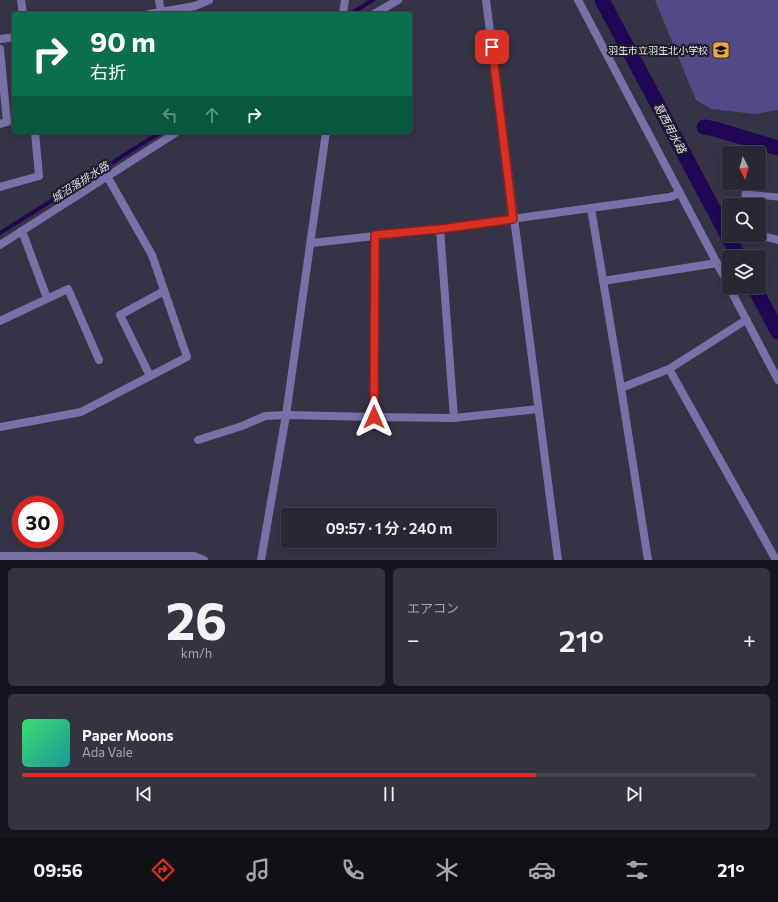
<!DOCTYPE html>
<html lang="ja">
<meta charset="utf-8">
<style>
body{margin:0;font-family:Commissioner,"Noto Sans JP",sans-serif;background:#343340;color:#f1f3f6;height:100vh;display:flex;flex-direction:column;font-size:15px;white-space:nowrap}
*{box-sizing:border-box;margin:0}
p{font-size:13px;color:#a5a5ac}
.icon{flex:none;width:22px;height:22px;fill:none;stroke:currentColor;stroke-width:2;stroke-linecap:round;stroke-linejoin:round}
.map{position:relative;height:560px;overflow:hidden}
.details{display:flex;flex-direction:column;gap:8px;padding:8px;background:#16151d;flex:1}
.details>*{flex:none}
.top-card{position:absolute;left:12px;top:12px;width:400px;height:122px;border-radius:4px;box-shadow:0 2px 6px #0003,0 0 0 1px #44444f;background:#0b6e4f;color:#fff;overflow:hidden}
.needle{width:26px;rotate:174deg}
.buttons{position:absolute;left:722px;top:146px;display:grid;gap:8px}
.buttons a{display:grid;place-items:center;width:44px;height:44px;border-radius:4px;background:#282734;box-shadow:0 2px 6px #0003,0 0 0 1px #44444f;font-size:20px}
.speed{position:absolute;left:12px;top:496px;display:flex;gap:8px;font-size:20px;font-weight:700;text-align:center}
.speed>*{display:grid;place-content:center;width:52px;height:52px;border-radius:50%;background:#282734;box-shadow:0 2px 6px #0003,0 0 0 1px #44444f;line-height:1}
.speed .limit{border:6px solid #d22;background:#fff;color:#111}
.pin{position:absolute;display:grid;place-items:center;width:34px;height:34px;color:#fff;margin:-17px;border-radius:8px;box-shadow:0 2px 6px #0006}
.me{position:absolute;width:44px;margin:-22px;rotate:0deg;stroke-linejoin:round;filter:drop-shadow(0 0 3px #0008)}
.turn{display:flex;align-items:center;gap:14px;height:84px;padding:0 12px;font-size:18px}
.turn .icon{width:52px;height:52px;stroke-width:2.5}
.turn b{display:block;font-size:28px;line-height:34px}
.lanes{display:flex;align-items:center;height:38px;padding:0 12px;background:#0003;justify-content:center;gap:20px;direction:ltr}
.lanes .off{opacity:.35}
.big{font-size:30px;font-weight:600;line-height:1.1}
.details .tile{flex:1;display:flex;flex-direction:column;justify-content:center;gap:6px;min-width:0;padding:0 14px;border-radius:6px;background:#343340}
.details .dial{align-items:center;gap:0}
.dial b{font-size:52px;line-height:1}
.song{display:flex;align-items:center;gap:12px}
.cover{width:48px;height:48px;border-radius:6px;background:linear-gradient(135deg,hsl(140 70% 55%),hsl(180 70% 35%))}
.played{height:4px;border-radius:2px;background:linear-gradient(90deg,#d93025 70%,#44444f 70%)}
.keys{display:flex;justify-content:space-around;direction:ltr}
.heat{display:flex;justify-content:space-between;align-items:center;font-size:22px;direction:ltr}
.details .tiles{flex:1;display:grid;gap:8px;grid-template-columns:1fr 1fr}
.tile:last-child{grid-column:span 2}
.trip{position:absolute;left:281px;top:508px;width:216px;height:40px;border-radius:4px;background:#282734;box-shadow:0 2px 6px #0003,0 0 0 1px #44444f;font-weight:600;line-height:40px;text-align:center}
.tabs{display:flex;height:64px;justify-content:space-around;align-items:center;background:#101015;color:#a5a5ac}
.tabs .icon{width:28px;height:28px}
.tabs .selected{color:#d93025}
.tabs b{font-size:18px;color:#f1f3f6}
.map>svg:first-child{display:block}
.green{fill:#524986}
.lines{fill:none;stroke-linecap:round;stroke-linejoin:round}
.stream{stroke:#220656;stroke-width:4}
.canal{stroke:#220656;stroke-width:15}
.service{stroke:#7771a8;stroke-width:7}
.minor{stroke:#7771a8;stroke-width:8}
.tertiary{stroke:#7771a8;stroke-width:8}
.route-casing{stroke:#8d1f18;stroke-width:10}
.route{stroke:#d93025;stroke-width:7}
.labels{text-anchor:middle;stroke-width:4;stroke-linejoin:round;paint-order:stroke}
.poi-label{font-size:10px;fill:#e9e8f5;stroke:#1d1d25;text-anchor:end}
.water-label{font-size:11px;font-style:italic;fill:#dddcf3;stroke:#1d1d25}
</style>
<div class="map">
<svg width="778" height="560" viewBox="0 0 778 560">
<rect width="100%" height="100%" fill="#353446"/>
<!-- green -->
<path class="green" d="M 655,0 L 778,0 L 778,110 L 755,114 L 711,109 L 696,100 Z"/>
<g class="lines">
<!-- stream -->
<g class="stream">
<path d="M 350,14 L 373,0"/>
<path d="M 0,233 L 161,132"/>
</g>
<!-- canal -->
<g class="canal">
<path d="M 602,0 L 739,257"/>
<path d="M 704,127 L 715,129 L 778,148"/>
<path d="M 754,287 L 778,332"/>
</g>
<!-- service -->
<path class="service" d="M 746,205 L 745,194 L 778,197"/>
<!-- minor -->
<g class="minor">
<path d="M 21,0 L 23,14"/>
<path d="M 159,0 L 161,12"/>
<path d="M 578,0 L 729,286"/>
<path d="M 149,14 L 195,6 L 209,0"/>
<path d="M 374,14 L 398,0"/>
<path d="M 0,39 L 14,37"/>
<path d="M 0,49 L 7,122 L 0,124"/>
<path d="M 0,187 L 39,176 L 35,132"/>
<path d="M 591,208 L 621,388 L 648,560"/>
<path d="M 440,229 L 454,418"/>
<path d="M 22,231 L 47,298"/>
<path d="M 759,235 L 778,240"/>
<path d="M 311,243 L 440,229 L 670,197 L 680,193"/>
<path d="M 0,245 L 177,132"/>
<path d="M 603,281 L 717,263"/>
<path d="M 729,287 L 778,380"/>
<path d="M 0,321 L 68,289 L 99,360"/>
<path d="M 669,369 L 776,560"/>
<path d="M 150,376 L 120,315 L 164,291"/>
<path d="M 621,388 L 669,369 L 746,320"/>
<path d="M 374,417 L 375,235"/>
<path d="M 0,427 L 81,412 L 187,357 L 152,255 L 107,176"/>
<path d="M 198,440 L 242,426 L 265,416 L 286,415 L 374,417 L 454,418 L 538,409"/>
<path d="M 0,556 L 194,556 L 204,560"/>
</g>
<!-- tertiary -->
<g class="tertiary">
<path d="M 486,0 L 558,560"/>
<path d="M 343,14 L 345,0"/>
<path d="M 261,560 L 286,415 L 326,132"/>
</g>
</g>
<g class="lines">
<defs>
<path id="route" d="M 374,417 L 375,235 L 440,229 L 513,219 L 492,47"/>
</defs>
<!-- route casing -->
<use href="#route" class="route-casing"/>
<!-- route -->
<use href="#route" class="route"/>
</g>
<!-- icons -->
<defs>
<symbol id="school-square" viewBox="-11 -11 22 22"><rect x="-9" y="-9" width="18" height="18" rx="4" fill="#e9ab37" stroke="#1d1d25"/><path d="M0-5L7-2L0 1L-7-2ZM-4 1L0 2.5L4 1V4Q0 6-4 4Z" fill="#111"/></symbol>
</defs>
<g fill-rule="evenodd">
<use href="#school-square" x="711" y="40" width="20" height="20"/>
</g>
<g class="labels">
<!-- poi labels -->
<g class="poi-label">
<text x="708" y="54">羽生市立羽生北小学校</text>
</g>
<!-- water labels -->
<g class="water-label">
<text transform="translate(670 128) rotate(62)" y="4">葛西用水路</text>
<text transform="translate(80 182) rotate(-32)" y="4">城沼落排水路</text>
</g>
</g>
</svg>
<div class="buttons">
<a><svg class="needle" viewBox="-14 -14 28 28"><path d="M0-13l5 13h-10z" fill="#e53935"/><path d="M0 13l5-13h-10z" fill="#a5a5ac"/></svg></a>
<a><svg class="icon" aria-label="search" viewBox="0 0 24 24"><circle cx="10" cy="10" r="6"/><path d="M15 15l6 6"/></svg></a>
<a><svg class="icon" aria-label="layers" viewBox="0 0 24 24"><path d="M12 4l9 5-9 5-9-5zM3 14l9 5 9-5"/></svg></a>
</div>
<div class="speed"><div class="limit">30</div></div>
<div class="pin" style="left:492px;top:47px;background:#d93025"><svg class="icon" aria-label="arrive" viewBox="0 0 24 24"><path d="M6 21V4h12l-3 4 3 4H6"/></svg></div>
<svg class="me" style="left:374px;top:417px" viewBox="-20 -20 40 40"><path d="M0-17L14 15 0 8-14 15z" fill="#d93025" stroke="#fff" stroke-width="4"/></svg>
<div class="trip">09:57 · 1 分 · 240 m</div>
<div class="top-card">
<div class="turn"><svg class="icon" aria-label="right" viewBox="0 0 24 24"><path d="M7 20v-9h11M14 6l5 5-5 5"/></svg><div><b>90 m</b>右折</div></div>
<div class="lanes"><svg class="icon off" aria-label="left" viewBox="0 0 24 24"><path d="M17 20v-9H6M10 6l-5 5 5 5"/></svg><svg class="icon off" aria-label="ahead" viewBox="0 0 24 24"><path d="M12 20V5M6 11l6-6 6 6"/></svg><svg class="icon" aria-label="right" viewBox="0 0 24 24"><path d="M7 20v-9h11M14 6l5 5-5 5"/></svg></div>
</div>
</div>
<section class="details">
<div class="tiles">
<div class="tile dial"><b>26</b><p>km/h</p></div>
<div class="tile"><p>エアコン</p>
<div class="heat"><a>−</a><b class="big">21°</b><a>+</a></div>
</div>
<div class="tile">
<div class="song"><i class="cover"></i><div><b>Paper Moons</b><p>Ada Vale</p></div></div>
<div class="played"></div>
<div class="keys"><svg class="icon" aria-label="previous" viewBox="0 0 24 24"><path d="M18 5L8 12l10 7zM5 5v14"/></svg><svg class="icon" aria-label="pause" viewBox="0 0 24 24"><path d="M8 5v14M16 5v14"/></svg><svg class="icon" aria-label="next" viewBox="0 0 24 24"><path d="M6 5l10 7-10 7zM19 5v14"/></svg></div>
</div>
</div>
</section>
<nav class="tabs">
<b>09:56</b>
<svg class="icon selected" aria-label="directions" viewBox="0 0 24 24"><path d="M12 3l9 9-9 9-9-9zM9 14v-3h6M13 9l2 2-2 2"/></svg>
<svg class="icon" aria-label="music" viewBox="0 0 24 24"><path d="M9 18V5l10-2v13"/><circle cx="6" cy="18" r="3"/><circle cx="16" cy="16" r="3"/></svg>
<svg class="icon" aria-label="phone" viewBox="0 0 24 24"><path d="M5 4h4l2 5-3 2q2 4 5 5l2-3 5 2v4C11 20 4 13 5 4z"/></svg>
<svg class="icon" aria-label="climate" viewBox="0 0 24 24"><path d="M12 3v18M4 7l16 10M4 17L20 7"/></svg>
<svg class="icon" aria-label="car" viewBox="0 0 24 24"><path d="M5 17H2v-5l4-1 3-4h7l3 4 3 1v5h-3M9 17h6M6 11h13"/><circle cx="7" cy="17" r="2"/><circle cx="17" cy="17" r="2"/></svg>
<svg class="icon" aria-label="filters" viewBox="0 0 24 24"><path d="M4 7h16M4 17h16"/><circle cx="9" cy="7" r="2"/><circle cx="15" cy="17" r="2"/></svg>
<b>21°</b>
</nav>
